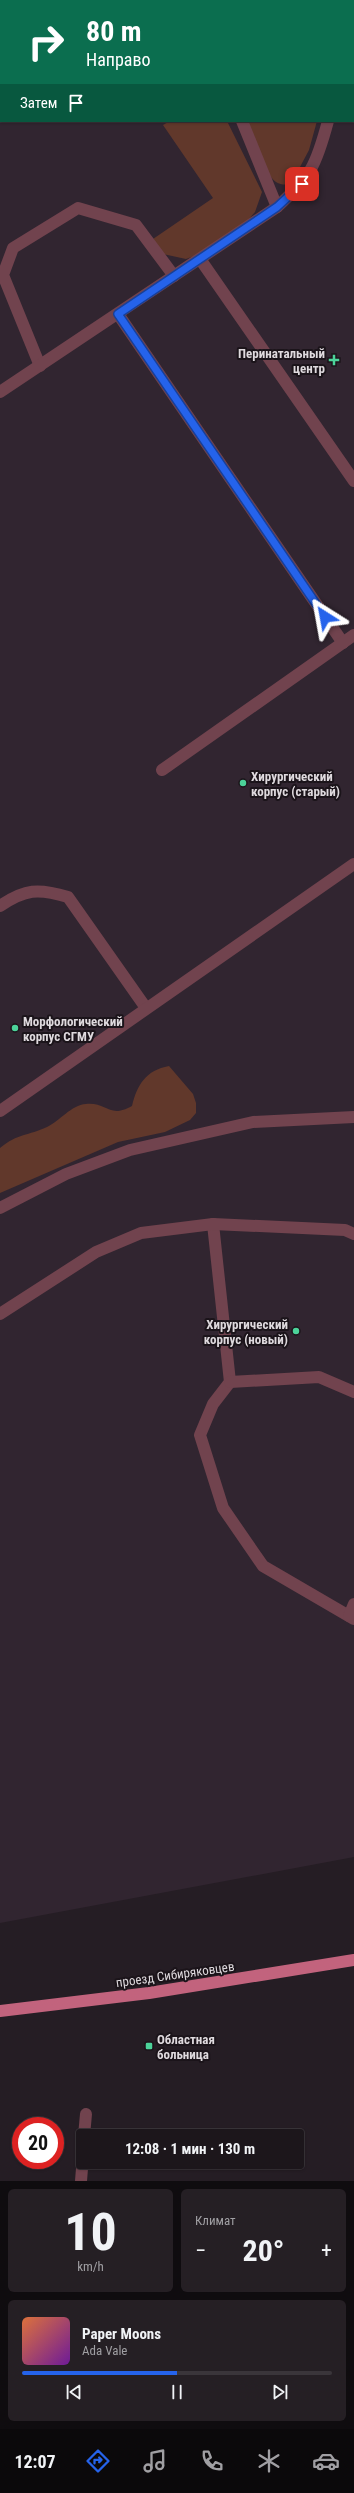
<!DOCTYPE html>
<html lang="ru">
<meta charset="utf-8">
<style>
body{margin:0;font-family:"Roboto Condensed",sans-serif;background:#251f24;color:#f1f3f6;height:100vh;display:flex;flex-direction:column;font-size:15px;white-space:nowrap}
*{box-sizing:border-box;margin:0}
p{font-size:13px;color:#a09fa3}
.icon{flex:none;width:22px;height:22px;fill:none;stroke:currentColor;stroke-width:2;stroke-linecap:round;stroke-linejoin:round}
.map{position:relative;height:2181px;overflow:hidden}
.panel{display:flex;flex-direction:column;gap:8px;padding:8px;background:#0f0c0f;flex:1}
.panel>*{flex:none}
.hud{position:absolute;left:0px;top:0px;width:354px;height:122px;box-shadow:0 1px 3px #0004,0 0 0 1px #3a353a;background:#0b6e4f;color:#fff;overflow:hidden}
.speed{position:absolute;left:12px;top:2117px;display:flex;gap:8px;font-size:20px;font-weight:700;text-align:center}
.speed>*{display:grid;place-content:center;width:52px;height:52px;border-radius:50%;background:#1c161b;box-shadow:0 1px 3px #0004,0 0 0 1px #3a353a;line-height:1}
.speed .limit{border:6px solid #d22;background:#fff;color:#111}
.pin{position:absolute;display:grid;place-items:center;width:34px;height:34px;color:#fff;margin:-17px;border-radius:8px;box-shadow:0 2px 6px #0006}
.me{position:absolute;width:44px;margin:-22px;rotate:326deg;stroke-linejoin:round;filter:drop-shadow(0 0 3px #0008)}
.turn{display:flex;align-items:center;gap:14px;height:84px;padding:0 20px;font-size:18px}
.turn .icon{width:52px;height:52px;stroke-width:2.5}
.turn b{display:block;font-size:28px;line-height:34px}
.then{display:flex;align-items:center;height:38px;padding:0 20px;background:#0003;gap:8px;font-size:15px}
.big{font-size:30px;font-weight:700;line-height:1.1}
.panel .widget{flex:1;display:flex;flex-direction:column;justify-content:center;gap:6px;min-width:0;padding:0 14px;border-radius:6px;background:#251f24}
.panel .dial{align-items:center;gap:0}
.dial b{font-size:52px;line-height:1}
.song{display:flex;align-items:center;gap:12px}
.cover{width:48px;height:48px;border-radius:6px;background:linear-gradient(135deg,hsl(20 70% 55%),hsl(280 70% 35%))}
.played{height:4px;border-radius:2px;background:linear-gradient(90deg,#2563eb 50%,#3a353a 50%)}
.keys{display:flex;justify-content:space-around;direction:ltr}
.heat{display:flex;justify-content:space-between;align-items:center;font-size:22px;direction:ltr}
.panel .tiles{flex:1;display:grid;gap:8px;grid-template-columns:1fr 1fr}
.widget:last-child{grid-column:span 2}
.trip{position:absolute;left:76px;top:2129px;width:228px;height:40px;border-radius:4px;background:#1c161b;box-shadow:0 1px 3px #0004,0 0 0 1px #3a353a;font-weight:700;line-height:40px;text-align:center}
.tab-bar{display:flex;height:64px;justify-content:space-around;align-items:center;background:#0b090b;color:#a09fa3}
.tab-bar .icon{width:28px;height:28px}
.tab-bar .active{color:#2563eb}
.tab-bar b{font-size:18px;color:#f1f3f6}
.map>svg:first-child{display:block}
.built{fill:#312530;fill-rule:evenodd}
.green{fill:#61382b}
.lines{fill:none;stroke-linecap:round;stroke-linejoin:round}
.lane{stroke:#71434e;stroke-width:12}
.primary{stroke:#c2637d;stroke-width:12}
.route-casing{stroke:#184099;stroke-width:10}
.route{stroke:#2563eb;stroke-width:7}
.poi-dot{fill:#4cd39a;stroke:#1b141a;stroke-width:1.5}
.labels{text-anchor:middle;stroke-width:4;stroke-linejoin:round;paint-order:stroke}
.poi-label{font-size:13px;font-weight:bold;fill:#dfdade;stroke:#1b141a;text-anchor:start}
.street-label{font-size:13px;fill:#dfdade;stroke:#1b141a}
</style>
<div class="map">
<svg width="354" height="2181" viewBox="0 0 354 2181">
<rect width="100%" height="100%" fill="#251d24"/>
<!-- built -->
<path class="built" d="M 0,0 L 354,0 L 354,1857 L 0,1923 ZM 1,1 L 353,1 L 353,121 L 1,121 Z"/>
<!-- green -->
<g class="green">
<path d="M 0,0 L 115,0 L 1,1 L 0,103 Z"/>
<path d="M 198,0 L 349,0 L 349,1 Z"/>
<path d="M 170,121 L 227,121 L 262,192 L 255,212 L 248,220 L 197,255 L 186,259 L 163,254 L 153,239 L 213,198 L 163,125 Z"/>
<path d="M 247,121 L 317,121 L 309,150 L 291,184 C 285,185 281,185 276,182 C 264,174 253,135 247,121 Z"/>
<path d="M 169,1066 L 193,1094 L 196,1103 L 196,1113 L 190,1120 L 165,1132 L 118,1142 L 0,1193 L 0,1148 C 18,1133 28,1136 47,1127 C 60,1121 71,1105 86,1104 C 107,1102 109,1119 132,1106 C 137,1085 146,1070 169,1066 Z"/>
</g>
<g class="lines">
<!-- lane -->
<g class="lane">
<path d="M 193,0 L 193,1"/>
<path d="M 353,8 L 354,3"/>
<path d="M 353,54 L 354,53"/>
<path d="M 242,121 L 277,207"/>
<path d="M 200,259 L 354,481"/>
<path d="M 118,314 L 343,643"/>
<path d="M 40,366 L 3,275 L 13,248 L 78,208 L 136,225 L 174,276"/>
<path d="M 0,392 L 277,207 C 311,176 316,166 328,121"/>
<path d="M 162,770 L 354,635"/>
<path d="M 0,906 C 25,889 38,888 68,897 L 146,1008"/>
<path d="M 0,1111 L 354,864"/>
<path d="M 0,1208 L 66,1174 L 130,1150 L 253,1122 L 354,1117"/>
<path d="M 213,1224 L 230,1382 L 213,1404 L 200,1435 L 223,1508 L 263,1566 L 354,1619"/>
<path d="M 0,1314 L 96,1252 L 141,1233 L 213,1224 L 345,1230 L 354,1234"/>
<path d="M 230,1382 L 319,1377 L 354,1392"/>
<path d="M 349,1616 L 354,1604"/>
<path d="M 84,2136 L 86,2114"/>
<path d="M 81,2181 L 83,2156"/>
</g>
<!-- primary -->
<path class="primary" d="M 0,2011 L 149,1993 L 354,1960"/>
</g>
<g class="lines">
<defs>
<path id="route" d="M 302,184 L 277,207 L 118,314 L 325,617"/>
</defs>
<!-- route casing -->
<use href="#route" class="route-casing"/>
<!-- route -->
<use href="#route" class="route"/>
</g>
<!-- markers -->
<g class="poi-dot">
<path d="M332 354h4v4h4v4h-4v4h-4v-4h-4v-4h4z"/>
<circle cx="243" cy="783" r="4"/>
<circle cx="15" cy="1028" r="4"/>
<circle cx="296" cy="1331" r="4"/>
<rect x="145" y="2042" width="8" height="8" rx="2"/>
</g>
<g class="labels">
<!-- poi labels -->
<g class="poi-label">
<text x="325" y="358" text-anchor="end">Перинатальный<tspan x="325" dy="15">центр</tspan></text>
<text x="251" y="781">Хирургический<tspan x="251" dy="15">корпус (старый)</tspan></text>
<text x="23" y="1026">Морфологический<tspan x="23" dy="15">корпус СГМУ</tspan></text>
<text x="288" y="1329" text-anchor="end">Хирургический<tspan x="288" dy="15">корпус (новый)</tspan></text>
<text x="157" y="2044">Областная<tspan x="157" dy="15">больница</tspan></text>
</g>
<!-- street labels -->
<g class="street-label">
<text transform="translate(175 1974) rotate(-8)" y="5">проезд Сибиряковцев</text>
</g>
</g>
</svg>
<div class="speed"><div class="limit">20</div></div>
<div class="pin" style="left:302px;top:184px;background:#d93025"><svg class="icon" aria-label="arrive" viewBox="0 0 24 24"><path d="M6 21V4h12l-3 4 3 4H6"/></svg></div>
<svg class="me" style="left:325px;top:617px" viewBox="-20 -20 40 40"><path d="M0-17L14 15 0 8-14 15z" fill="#2563eb" stroke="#fff" stroke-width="4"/></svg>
<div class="trip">12:08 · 1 мин · 130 m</div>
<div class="hud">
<div class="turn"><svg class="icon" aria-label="right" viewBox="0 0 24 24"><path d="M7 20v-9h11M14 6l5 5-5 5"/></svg><div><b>80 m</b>Направо</div></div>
<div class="then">Затем<svg class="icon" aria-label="arrive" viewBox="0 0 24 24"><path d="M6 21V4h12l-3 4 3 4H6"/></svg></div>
</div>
</div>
<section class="panel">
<div class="tiles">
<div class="widget dial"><b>10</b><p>km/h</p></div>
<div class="widget"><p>Климат</p>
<div class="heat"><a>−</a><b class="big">20°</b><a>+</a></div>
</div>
<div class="widget">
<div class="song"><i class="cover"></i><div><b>Paper Moons</b><p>Ada Vale</p></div></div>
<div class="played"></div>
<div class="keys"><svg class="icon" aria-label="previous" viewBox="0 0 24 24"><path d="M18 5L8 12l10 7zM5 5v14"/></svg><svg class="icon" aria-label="pause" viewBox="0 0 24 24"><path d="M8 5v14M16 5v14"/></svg><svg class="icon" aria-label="next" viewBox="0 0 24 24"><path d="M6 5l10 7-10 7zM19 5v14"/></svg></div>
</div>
</div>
</section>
<nav class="tab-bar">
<b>12:07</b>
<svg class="icon active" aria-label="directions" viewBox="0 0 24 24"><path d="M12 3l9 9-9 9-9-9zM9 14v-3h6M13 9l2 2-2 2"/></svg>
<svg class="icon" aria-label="music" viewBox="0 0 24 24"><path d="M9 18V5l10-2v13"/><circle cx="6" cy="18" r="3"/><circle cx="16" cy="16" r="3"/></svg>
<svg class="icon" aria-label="phone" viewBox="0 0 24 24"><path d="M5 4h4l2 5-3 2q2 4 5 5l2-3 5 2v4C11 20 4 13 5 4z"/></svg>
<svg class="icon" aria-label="climate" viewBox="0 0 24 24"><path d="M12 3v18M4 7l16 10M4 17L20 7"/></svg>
<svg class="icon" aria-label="car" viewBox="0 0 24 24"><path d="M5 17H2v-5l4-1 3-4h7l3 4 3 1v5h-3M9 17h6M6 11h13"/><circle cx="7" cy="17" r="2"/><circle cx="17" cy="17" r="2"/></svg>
</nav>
